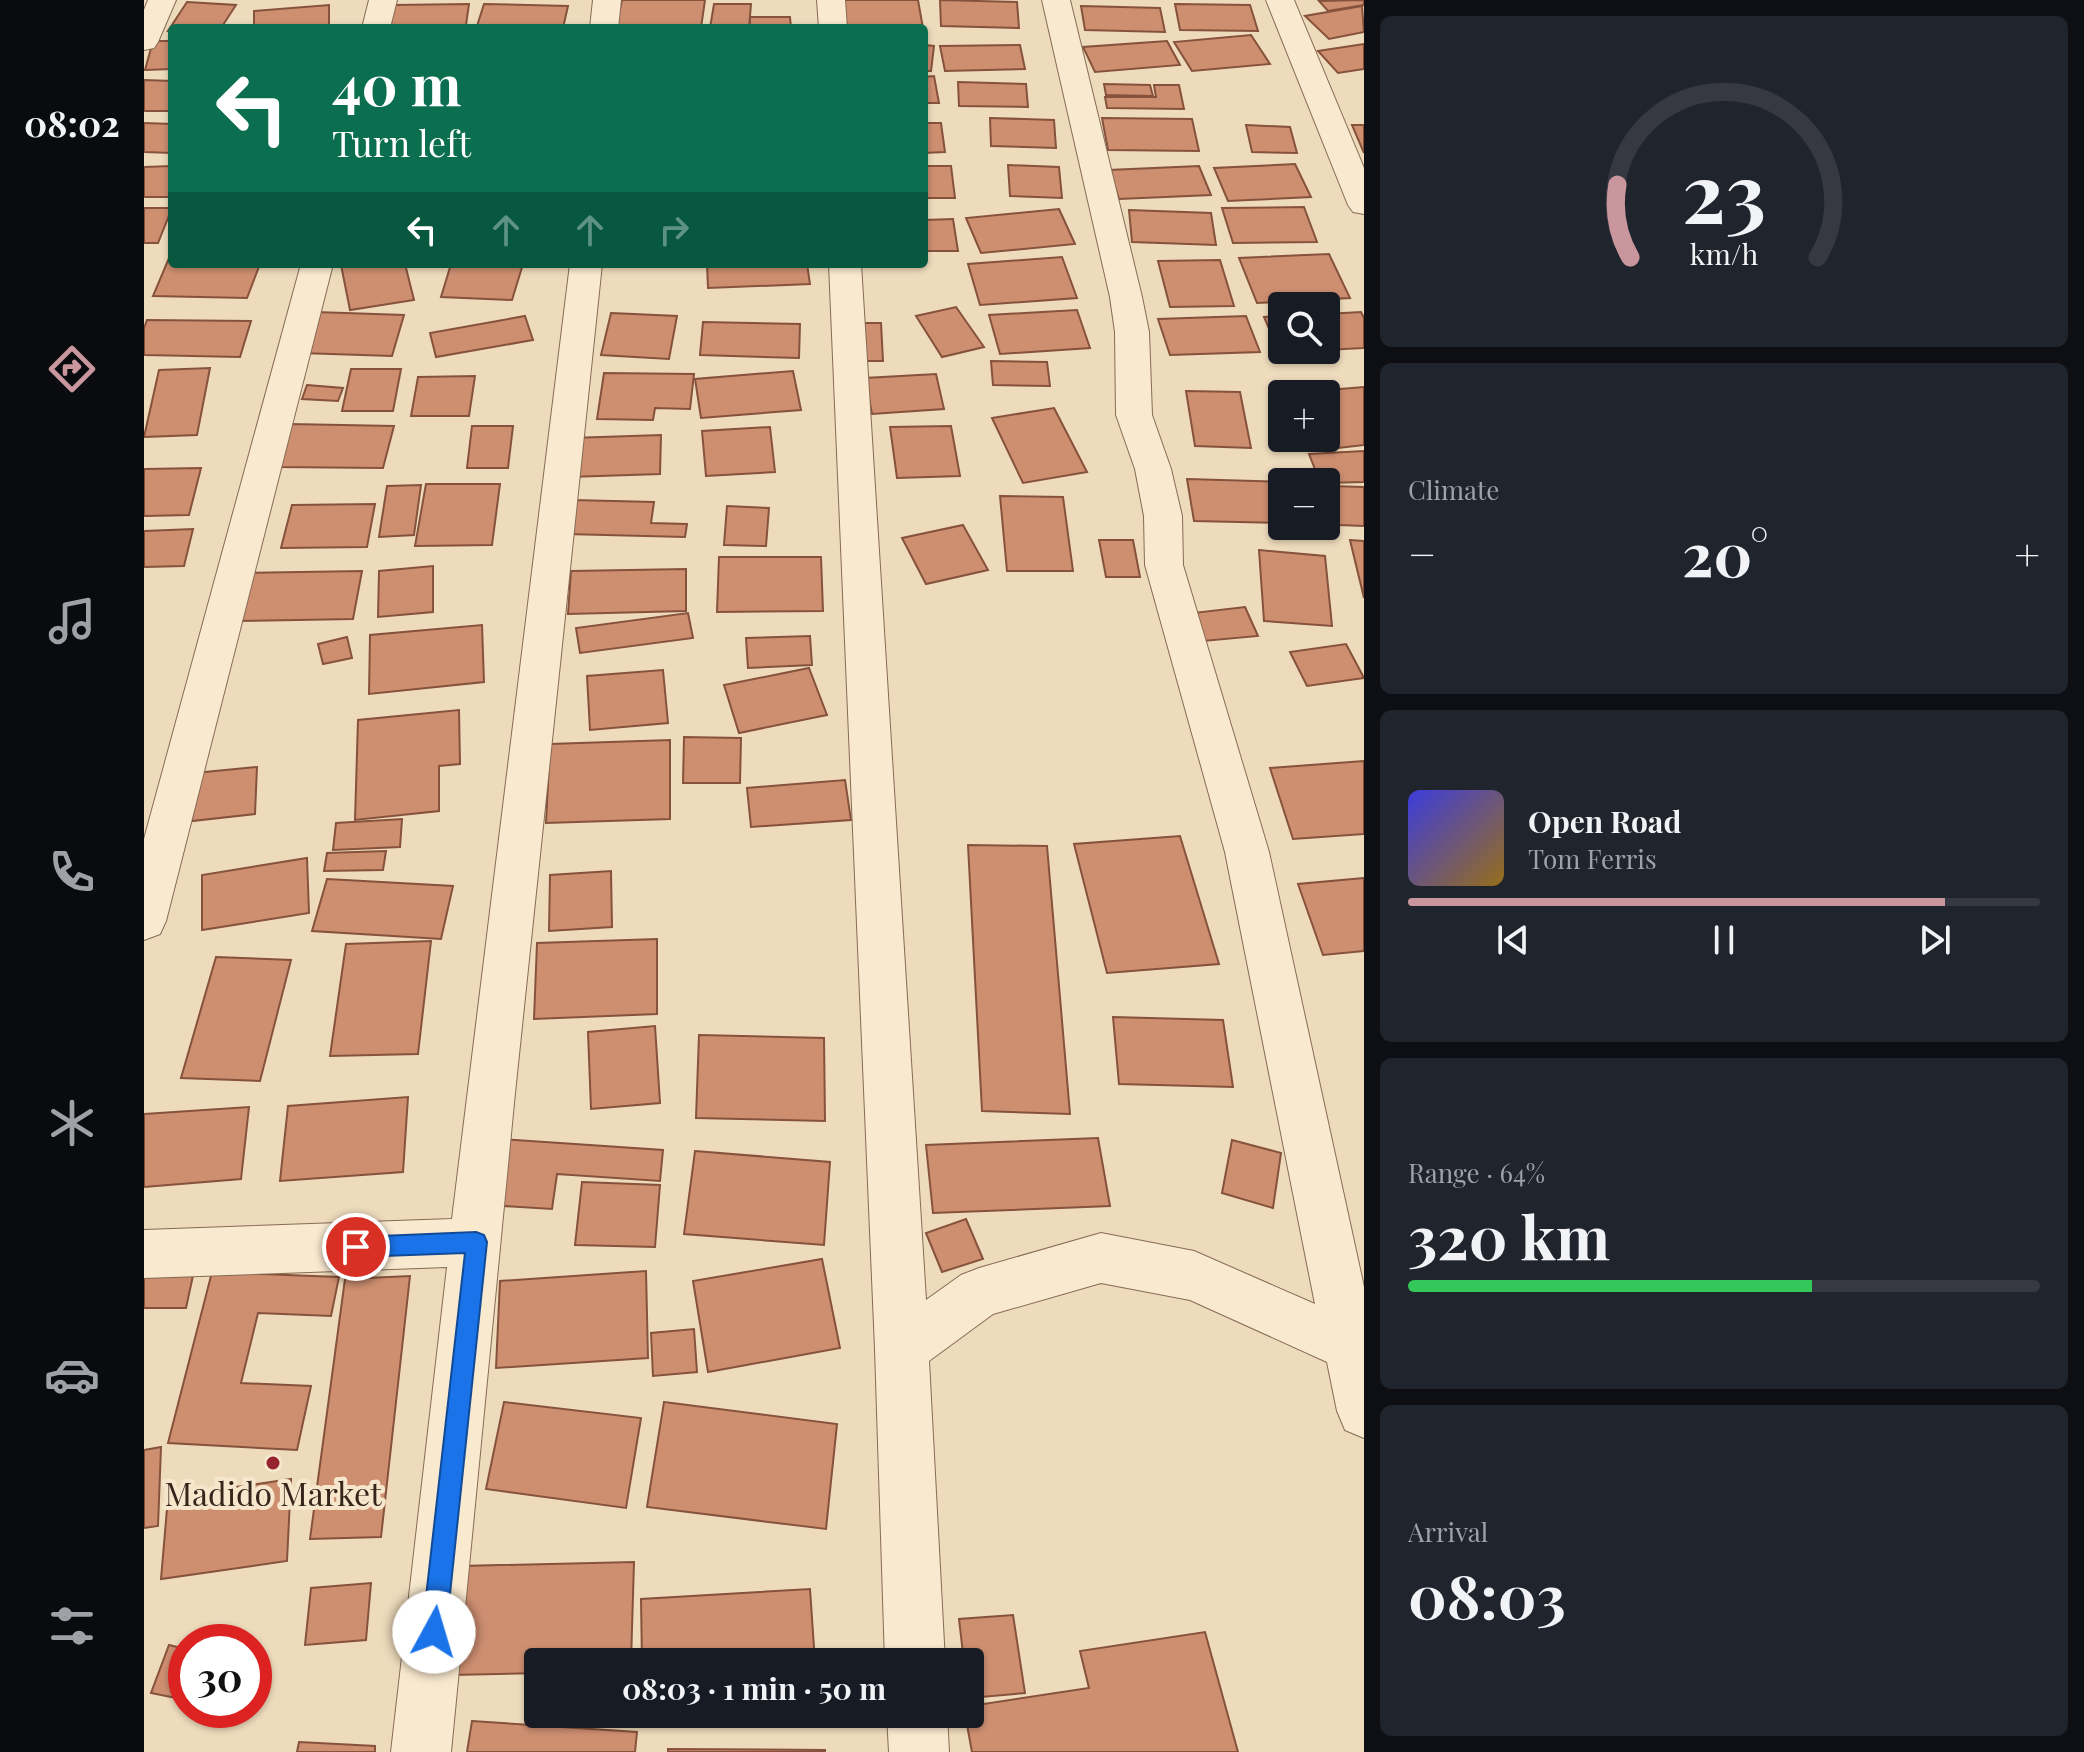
<!DOCTYPE html>
<meta charset="utf-8">
<style>
body{margin:0;font-family:"Playfair Display",serif;background:#20242c;color:#f1f3f6;height:100vh;display:flex;flex-direction:column;font-size:30px;white-space:nowrap}
*{box-sizing:border-box;margin:0}
p{font-size:26px;color:#9ea1a6}
.icon{flex:none;width:44px;height:44px;fill:none;stroke:currentColor;stroke-width:2;stroke-linecap:round;stroke-linejoin:round}
.map{position:relative;flex:1;overflow:hidden}
.drawer{display:flex;flex-direction:column;gap:16px;padding:16px;background:#0d0f14;width:720px}
.drawer>*{flex:none}
.hud{position:absolute;left:24px;top:24px;width:760px;height:244px;border-radius:8px;box-shadow:0 2px 6px #0004;background:#0b6e4f;color:#fff;overflow:hidden}
.fabs{position:absolute;left:1124px;top:292px;display:grid;gap:16px}
.fabs a{display:grid;place-items:center;width:72px;height:72px;border-radius:8px;background:#171b24;box-shadow:0 2px 6px #0004;font-size:40px}
.speed{position:absolute;left:24px;top:1624px;display:flex;gap:16px;font-size:40px;font-weight:700;text-align:center}
.speed>*{display:grid;place-content:center;width:104px;height:104px;border-radius:50%;background:#171b24;box-shadow:0 2px 6px #0004;line-height:1}
.speed .limit{border:12px solid #d22;background:#fff;color:#111}
.pin{position:absolute;display:grid;place-items:center;width:68px;height:68px;color:#fff;margin:-34px;border:4px solid #fff;border-radius:50%;box-shadow:0 2px 8px #0007}
.me{position:absolute;width:88px;margin:-44px;rotate:6deg;stroke-linejoin:round;filter:drop-shadow(0 0 6px #0008)}
.turn{display:flex;align-items:center;gap:28px;height:168px;padding:0 32px;font-size:36px}
.turn .icon{width:104px;height:104px;stroke-width:2.5}
.turn b{display:block;font-size:56px;line-height:68px}
.lanes{display:flex;align-items:center;height:76px;padding:0 32px;background:#0003;justify-content:center;gap:40px;direction:ltr}
.lanes .off{opacity:.35}
.big{font-size:60px;font-weight:700;line-height:1.1}
.drawer .widget{flex:1;display:flex;flex-direction:column;justify-content:center;gap:12px;min-width:0;padding:0 28px;border-radius:12px;background:#20242c}
.drawer .dial{align-items:center;gap:0}
.dial svg{height:208px;overflow:visible;fill:none;stroke:#363941;stroke-width:7;stroke-linecap:round;text-anchor:middle}
.dial text{fill:#f1f3f6;stroke:none}
.song{display:flex;align-items:center;gap:24px}
.cover{width:96px;height:96px;border-radius:12px;background:linear-gradient(135deg,hsl(240 70% 55%),hsl(40 70% 35%))}
.played{height:8px;border-radius:4px;background:linear-gradient(90deg,#c8969c 85%,#363941 85%)}
.keys{display:flex;justify-content:space-around;direction:ltr}
.heat{display:flex;justify-content:space-between;align-items:center;font-size:44px;direction:ltr}
.charge{height:12px;border-radius:6px;background:linear-gradient(90deg,#34c759 64%,#363941 0)}
.trip{position:absolute;left:380px;top:1648px;width:460px;height:80px;border-radius:8px;background:#171b24;box-shadow:0 2px 6px #0004;font-weight:700;line-height:80px;text-align:center}
main{display:flex;flex:1;min-height:0}
.tab-bar{display:flex;flex-direction:column;width:144px;justify-content:space-around;align-items:center;background:#090b0e;color:#9ea1a6}
.tab-bar .icon{width:56px;height:56px}
.tab-bar .active{color:#c8969c}
.tab-bar b{font-size:36px;color:#f1f3f6}
.map>svg:first-child{display:block}
.building{fill:#ce8f71;stroke:#86523b;stroke-width:2}
.lines{fill:none;stroke-linecap:round;stroke-linejoin:round}
.minor-casing{stroke:#866b55;stroke-width:2}
.minor{fill:#f9e9cf;fill-rule:evenodd}
.route{fill:#1a73e8;stroke:#114b97;stroke-width:2}
.poi-dot{fill:#96242f;stroke:#f6e6cc;stroke-width:3}
.labels{text-anchor:middle;stroke-width:8;stroke-linejoin:round;paint-order:stroke}
.near-poi-label{font-size:32px;fill:#35251b;stroke:#f6e6cc}
</style>
<main>
<nav class="tab-bar">
<b>08:02</b>
<svg class="icon active" aria-label="directions" viewBox="0 0 24 24"><path d="M12 3l9 9-9 9-9-9zM9 14v-3h6M13 9l2 2-2 2"/></svg>
<svg class="icon" aria-label="music" viewBox="0 0 24 24"><path d="M9 18V5l10-2v13"/><circle cx="6" cy="18" r="3"/><circle cx="16" cy="16" r="3"/></svg>
<svg class="icon" aria-label="phone" viewBox="0 0 24 24"><path d="M5 4h4l2 5-3 2q2 4 5 5l2-3 5 2v4C11 20 4 13 5 4z"/></svg>
<svg class="icon" aria-label="climate" viewBox="0 0 24 24"><path d="M12 3v18M4 7l16 10M4 17L20 7"/></svg>
<svg class="icon" aria-label="car" viewBox="0 0 24 24"><path d="M5 17H2v-5l4-1 3-4h7l3 4 3 1v5h-3M9 17h6M6 11h13"/><circle cx="7" cy="17" r="2"/><circle cx="17" cy="17" r="2"/></svg>
<svg class="icon" aria-label="filters" viewBox="0 0 24 24"><path d="M4 7h16M4 17h16"/><circle cx="9" cy="7" r="2"/><circle cx="15" cy="17" r="2"/></svg>
</nav>
<div class="map">
<svg width="1220" height="1752" viewBox="0 0 1220 1752">
<rect width="100%" height="100%" fill="#eedbbc"/>
<!-- building -->
<g class="building">
<path d="M 478,0 L 561,0 L 557,28 L 472,27 Z"/>
<path d="M 696,0 L 774,0 L 779,28 L 699,28 Z"/>
<path d="M 796,0 L 873,2 L 875,28 L 797,26 Z"/>
<path d="M 1220,0 L 1220,5 L 1184,11 L 1175,1 Z"/>
<path d="M 43,2 L 92,5 L 77,28 L 28,28 L 28,31 L 24,31 Z"/>
<path d="M 325,4 L 322,25 L 245,26 L 249,5 Z"/>
<path d="M 340,4 L 424,6 L 419,28 L 333,26 Z"/>
<path d="M 570,4 L 607,4 L 605,28 L 566,28 Z"/>
<path d="M 1031,4 L 1106,5 L 1114,31 L 1036,30 Z"/>
<path d="M 185,5 L 185,28 L 110,28 L 110,11 Z"/>
<path d="M 937,6 L 1016,8 L 1021,32 L 941,30 Z"/>
<path d="M 1218,6 L 1220,32 L 1185,39 L 1161,16 Z"/>
<path d="M 606,17 L 646,17 L 647,28 L 606,28 Z"/>
<path d="M 1107,35 L 1126,64 L 1048,71 L 1030,42 Z"/>
<path d="M 9,41 L 28,41 L 28,69 L 1,70 Z"/>
<path d="M 1023,41 L 1036,65 L 951,72 L 939,47 Z"/>
<path d="M 1220,44 L 1220,69 L 1194,73 L 1174,51 Z"/>
<path d="M 780,45 L 790,46 L 787,71 L 780,71 Z"/>
<path d="M 876,45 L 881,69 L 801,71 L 796,46 Z"/>
<path d="M 790,76 L 795,103 L 780,103 L 780,77 Z"/>
<path d="M 0,80 L 28,81 L 28,111 L 0,111 Z"/>
<path d="M 814,82 L 882,84 L 884,107 L 815,106 Z"/>
<path d="M 960,84 L 1006,85 L 1009,96 L 962,95 Z"/>
<path d="M 1010,85 L 1035,85 L 1040,109 L 963,108 L 961,97 L 1012,97 Z"/>
<path d="M 846,118 L 910,120 L 912,148 L 847,146 Z"/>
<path d="M 958,118 L 1048,119 L 1055,151 L 964,150 Z"/>
<path d="M 0,123 L 28,124 L 28,153 L 0,152 Z"/>
<path d="M 780,123 L 797,123 L 801,152 L 780,153 Z"/>
<path d="M 1102,125 L 1146,127 L 1153,153 L 1108,152 Z"/>
<path d="M 1208,125 L 1220,125 L 1220,153 Z"/>
<path d="M 1151,164 L 1167,197 L 1084,201 L 1070,168 Z"/>
<path d="M 864,165 L 915,167 L 918,198 L 866,196 Z"/>
<path d="M 28,166 L 28,197 L 0,197 L 0,167 Z"/>
<path d="M 780,166 L 807,166 L 811,198 L 780,198 Z"/>
<path d="M 1055,166 L 1067,195 L 975,199 L 965,170 Z"/>
<path d="M 1160,207 L 1173,242 L 1089,243 L 1078,208 Z"/>
<path d="M 0,208 L 28,208 L 14,243 L 0,243 Z"/>
<path d="M 915,209 L 931,244 L 837,253 L 822,218 Z"/>
<path d="M 985,210 L 1067,213 L 1072,245 L 988,242 Z"/>
<path d="M 809,219 L 814,251 L 780,251 L 780,220 Z"/>
<path d="M 1185,254 L 1206,298 L 1113,303 L 1095,258 Z"/>
<path d="M 918,257 L 933,298 L 836,305 L 824,264 Z"/>
<path d="M 25,258 L 28,258 L 28,264 L 116,264 L 103,298 L 9,296 Z"/>
<path d="M 1076,260 L 1090,306 L 1026,307 L 1014,261 Z"/>
<path d="M 261,264 L 270,300 L 206,310 L 197,265 Z"/>
<path d="M 307,264 L 379,264 L 368,300 L 297,297 Z"/>
<path d="M 563,264 L 663,264 L 666,284 L 564,288 Z"/>
<path d="M 812,307 L 840,347 L 798,357 L 772,316 Z"/>
<path d="M 933,310 L 946,348 L 856,354 L 845,315 Z"/>
<path d="M 171,312 L 260,315 L 248,356 L 157,353 Z"/>
<path d="M 1217,312 L 1220,318 L 1220,348 L 1182,350 L 1182,314 Z"/>
<path d="M 467,313 L 533,316 L 525,359 L 457,355 Z"/>
<path d="M 381,316 L 389,340 L 292,357 L 286,333 Z"/>
<path d="M 1102,316 L 1116,352 L 1026,355 L 1014,319 Z"/>
<path d="M 1138,316 L 1138,350 L 1175,350 L 1135,352 L 1120,317 Z"/>
<path d="M 3,320 L 107,321 L 96,357 L 0,355 L 0,328 Z"/>
<path d="M 559,322 L 656,324 L 655,358 L 556,355 Z"/>
<path d="M 714,323 L 737,323 L 739,361 L 716,361 Z"/>
<path d="M 847,361 L 903,362 L 906,386 L 849,385 Z"/>
<path d="M 66,368 L 53,435 L 0,437 L 15,370 Z"/>
<path d="M 207,369 L 257,369 L 249,411 L 198,411 Z"/>
<path d="M 649,371 L 657,410 L 557,418 L 551,379 Z"/>
<path d="M 460,373 L 550,374 L 546,409 L 511,408 L 509,420 L 453,419 Z"/>
<path d="M 792,374 L 800,409 L 728,414 L 721,378 Z"/>
<path d="M 331,376 L 325,416 L 267,416 L 274,377 Z"/>
<path d="M 163,385 L 199,388 L 194,401 L 158,399 Z"/>
<path d="M 1220,387 L 1220,445 L 1177,450 L 1171,438 L 1182,438 L 1182,394 L 1148,393 Z"/>
<path d="M 1042,391 L 1096,392 L 1107,448 L 1051,446 Z"/>
<path d="M 910,408 L 943,472 L 879,483 L 848,418 Z"/>
<path d="M 145,424 L 250,426 L 239,468 L 132,467 Z"/>
<path d="M 328,426 L 369,426 L 364,468 L 323,468 Z"/>
<path d="M 807,426 L 816,476 L 753,478 L 746,427 Z"/>
<path d="M 626,427 L 631,472 L 562,476 L 558,431 Z"/>
<path d="M 517,435 L 516,474 L 425,477 L 427,438 Z"/>
<path d="M 1220,451 L 1220,482 L 1182,483 L 1176,482 L 1165,454 Z"/>
<path d="M 57,468 L 45,515 L 0,516 L 0,469 Z"/>
<path d="M 1043,479 L 1142,482 L 1138,482 L 1138,523 L 1050,521 Z"/>
<path d="M 282,484 L 356,484 L 348,545 L 271,546 Z"/>
<path d="M 277,485 L 270,535 L 235,537 L 243,486 Z"/>
<path d="M 1187,486 L 1220,487 L 1220,526 L 1195,525 Z"/>
<path d="M 856,496 L 919,497 L 929,571 L 863,571 Z"/>
<path d="M 428,500 L 510,502 L 507,523 L 543,524 L 541,537 L 422,534 Z"/>
<path d="M 231,504 L 223,547 L 137,548 L 148,505 Z"/>
<path d="M 583,506 L 625,508 L 622,546 L 580,545 Z"/>
<path d="M 819,525 L 844,570 L 782,584 L 758,538 Z"/>
<path d="M 49,529 L 40,566 L 0,567 L 0,531 Z"/>
<path d="M 955,540 L 989,540 L 996,577 L 962,577 Z"/>
<path d="M 1206,540 L 1220,541 L 1220,598 Z"/>
<path d="M 1115,550 L 1181,556 L 1188,626 L 1120,621 Z"/>
<path d="M 575,557 L 677,557 L 679,611 L 573,612 Z"/>
<path d="M 289,566 L 289,612 L 234,617 L 235,571 Z"/>
<path d="M 542,569 L 542,611 L 424,614 L 427,571 Z"/>
<path d="M 218,571 L 209,619 L 91,621 L 102,573 Z"/>
<path d="M 1101,607 L 1114,636 L 1059,641 L 1049,613 Z"/>
<path d="M 544,613 L 549,638 L 436,653 L 432,628 Z"/>
<path d="M 338,625 L 340,682 L 225,694 L 226,635 Z"/>
<path d="M 666,636 L 668,665 L 604,668 L 602,638 Z"/>
<path d="M 203,637 L 208,658 L 179,664 L 174,644 Z"/>
<path d="M 1202,644 L 1220,678 L 1163,686 L 1146,652 Z"/>
<path d="M 665,668 L 683,715 L 595,733 L 580,685 Z"/>
<path d="M 519,670 L 524,723 L 446,730 L 443,676 Z"/>
<path d="M 315,710 L 316,764 L 295,766 L 295,811 L 211,820 L 214,720 Z"/>
<path d="M 540,737 L 597,738 L 596,783 L 539,783 Z"/>
<path d="M 526,740 L 526,819 L 402,823 L 406,744 Z"/>
<path d="M 1220,761 L 1220,834 L 1149,839 L 1126,768 Z"/>
<path d="M 113,767 L 111,814 L 48,821 L 51,773 Z"/>
<path d="M 701,780 L 707,820 L 607,827 L 603,788 Z"/>
<path d="M 258,819 L 256,847 L 189,850 L 192,823 Z"/>
<path d="M 1036,836 L 1075,964 L 963,973 L 930,844 Z"/>
<path d="M 824,845 L 903,846 L 926,1114 L 838,1111 Z"/>
<path d="M 242,851 L 239,870 L 180,871 L 183,853 Z"/>
<path d="M 163,858 L 165,913 L 58,930 L 58,875 Z"/>
<path d="M 467,871 L 468,927 L 405,931 L 406,875 Z"/>
<path d="M 1220,878 L 1220,951 L 1179,955 L 1154,884 Z"/>
<path d="M 183,879 L 309,886 L 297,939 L 168,931 Z"/>
<path d="M 513,939 L 513,1014 L 390,1019 L 393,943 Z"/>
<path d="M 287,941 L 274,1054 L 186,1056 L 202,944 Z"/>
<path d="M 72,957 L 147,960 L 116,1081 L 37,1078 Z"/>
<path d="M 969,1017 L 1079,1020 L 1089,1087 L 975,1084 Z"/>
<path d="M 511,1026 L 516,1103 L 447,1109 L 444,1032 Z"/>
<path d="M 555,1035 L 680,1038 L 681,1121 L 552,1118 Z"/>
<path d="M 264,1097 L 259,1172 L 136,1181 L 144,1106 Z"/>
<path d="M 105,1107 L 97,1179 L 0,1187 L 0,1114 Z"/>
<path d="M 954,1138 L 966,1206 L 789,1213 L 782,1145 Z"/>
<path d="M 356,1139 L 519,1150 L 516,1181 L 413,1174 L 408,1209 L 344,1205 Z"/>
<path d="M 1088,1140 L 1137,1153 L 1129,1208 L 1078,1193 Z"/>
<path d="M 551,1151 L 686,1162 L 680,1245 L 540,1234 Z"/>
<path d="M 438,1182 L 516,1185 L 511,1247 L 431,1245 Z"/>
<path d="M 822,1219 L 839,1259 L 798,1272 L 782,1233 Z"/>
<path d="M 678,1259 L 696,1348 L 564,1372 L 549,1281 Z"/>
<path d="M 0,1271 L 50,1271 L 42,1308 L 0,1308 Z"/>
<path d="M 502,1271 L 504,1358 L 352,1368 L 356,1281 Z"/>
<path d="M 68,1272 L 195,1277 L 187,1316 L 114,1313 L 97,1383 L 167,1386 L 153,1450 L 24,1443 Z"/>
<path d="M 266,1276 L 237,1537 L 166,1539 L 201,1279 Z"/>
<path d="M 550,1329 L 553,1372 L 509,1376 L 507,1333 Z"/>
<path d="M 360,1402 L 497,1418 L 482,1508 L 342,1489 Z"/>
<path d="M 520,1402 L 693,1424 L 682,1529 L 503,1507 Z"/>
<path d="M 17,1447 L 14,1526 L 0,1528 L 0,1450 Z"/>
<path d="M 147,1479 L 143,1561 L 17,1579 L 24,1497 Z"/>
<path d="M 490,1562 L 487,1662 L 394,1662 L 394,1673 L 307,1675 L 317,1566 Z"/>
<path d="M 227,1583 L 222,1640 L 161,1645 L 167,1588 Z"/>
<path d="M 666,1589 L 671,1662 L 498,1662 L 497,1599 Z"/>
<path d="M 869,1615 L 881,1693 L 826,1698 L 826,1662 L 820,1662 L 815,1619 Z"/>
<path d="M 1061,1632 L 1094,1752 L 828,1752 L 821,1714 L 826,1714 L 826,1706 L 945,1688 L 936,1651 Z"/>
<path d="M 25,1645 L 42,1649 L 42,1700 L 7,1693 Z"/>
<path d="M 110,1663 L 123,1665 L 110,1704 Z"/>
<path d="M 328,1721 L 493,1732 L 491,1752 L 323,1752 Z"/>
<path d="M 155,1742 L 231,1746 L 231,1752 L 153,1752 Z"/>
<path d="M 524,1749 L 681,1750 L 681,1752 L 524,1752 Z"/>
</g>
<g class="lines">
<defs>
<g id="minor">
<path d="M 4,0 L 32,0 L 14,42 L 10,48 L 0,50 L 0,10 Z"/>
<path d="M 225,0 L 253,0 L 246,28 L 218,28 Z"/>
<path d="M 449,0 L 477,0 L 474,28 L 446,28 Z"/>
<path d="M 673,0 L 701,0 L 703,28 L 675,28 Z"/>
<path d="M 898,0 L 926,0 L 998,297 L 1005,332 L 1008,415 L 1027,469 L 1038,516 L 1039,565 L 1125,852 L 1220,1287 L 1220,1438 L 1201,1430 L 1193,1411 L 1183,1362 L 1046,1300 L 957,1283 L 849,1314 L 785,1361 L 801,1662 L 741,1662 L 731,1349 L 685,264 L 717,264 L 782,1300 L 817,1275 L 835,1268 L 957,1233 L 1050,1251 L 1171,1304 L 1081,852 L 1001,565 L 1000,516 L 991,469 L 972,415 L 971,332 L 966,297 Z"/>
<path d="M 1122,0 L 1150,0 L 1220,168 L 1220,214 L 1209,212 L 1204,205 Z"/>
<path d="M 157,264 L 189,264 L 22,921 L 16,934 L 0,940 L 0,839 Z"/>
<path d="M 426,264 L 458,264 L 371,1093 L 307,1752 L 247,1752 L 303,1267 L 0,1278 L 0,1230 L 308,1219 Z"/>
<path d="M 743,1714 L 803,1714 L 805,1752 L 745,1752 Z"/>
</g>
</defs>
<!-- minor casing -->
<use href="#minor" class="minor-casing"/>
<!-- minor -->
<use href="#minor" class="minor"/>
</g>
<!-- route -->
<path class="route" d="M 332,1232 L 340,1235 L 343,1242 L 302,1632 L 299,1641 L 290,1644 L 282,1641 L 278,1632 L 321,1253 L 212,1257 L 204,1254 L 201,1247 L 204,1239 L 212,1237 Z"/>
<!-- markers -->
<circle class="poi-dot" cx="129" cy="1463" r="8"/>
<g class="labels">
<!-- near-poi labels -->
<g class="near-poi-label">
<text x="129" y="1506">Madido Market</text>
</g>
</g>
</svg>
<div class="fabs">
<a><svg class="icon" aria-label="search" viewBox="0 0 24 24"><circle cx="10" cy="10" r="6"/><path d="M15 15l6 6"/></svg></a>
<a>+</a>
<a>−</a>
</div>
<div class="speed"><div class="limit">30</div></div>
<div class="pin" style="left:212px;top:1247px;background:#d93025"><svg class="icon" aria-label="arrive" viewBox="0 0 24 24"><path d="M6 21V4h12l-3 4 3 4H6"/></svg></div>
<svg class="me" style="left:290px;top:1632px" viewBox="-20 -20 40 40"><circle r="19" fill="#fff"/><path d="M0-13L10 11 0 6-10 11z" fill="#1a73e8"/></svg>
<div class="trip">08:03 · 1 min · 50 m</div>
<div class="hud">
<div class="turn"><svg class="icon" aria-label="left" viewBox="0 0 24 24"><path d="M17 20v-9H6M10 6l-5 5 5 5"/></svg><div><b>40 m</b>Turn left</div></div>
<div class="lanes"><svg class="icon" aria-label="left" viewBox="0 0 24 24"><path d="M17 20v-9H6M10 6l-5 5 5 5"/></svg><svg class="icon off" aria-label="ahead" viewBox="0 0 24 24"><path d="M12 20V5M6 11l6-6 6 6"/></svg><svg class="icon off" aria-label="ahead" viewBox="0 0 24 24"><path d="M12 20V5M6 11l6-6 6 6"/></svg><svg class="icon off" aria-label="right" viewBox="0 0 24 24"><path d="M7 20v-9h11M14 6l5 5-5 5"/></svg></div>
</div>
</div>
<section class="drawer">
<div class="widget dial"><svg viewBox="0 0 100 80">
<path d="M14 69A42 42 0 1 1 86 69"/>
<path d="M14 69A42 42 0 0 1 9 41" stroke="#c8969c"/>
<text x="50" y="56" font-size="32" font-weight="700">23</text>
<text x="50" y="72" font-size="11">km/h</text>
</svg></div>
<div class="widget"><p>Climate</p>
<div class="heat"><a>−</a><b class="big">20°</b><a>+</a></div>
</div>
<div class="widget">
<div class="song"><i class="cover"></i><div><b>Open Road</b><p>Tom Ferris</p></div></div>
<div class="played"></div>
<div class="keys"><svg class="icon" aria-label="previous" viewBox="0 0 24 24"><path d="M18 5L8 12l10 7zM5 5v14"/></svg><svg class="icon" aria-label="pause" viewBox="0 0 24 24"><path d="M8 5v14M16 5v14"/></svg><svg class="icon" aria-label="next" viewBox="0 0 24 24"><path d="M6 5l10 7-10 7zM19 5v14"/></svg></div>
</div>
<div class="widget"><p>Range · 64%</p><b class="big">320 km</b><div class="charge"></div></div>
<div class="widget"><p>Arrival</p><b class="big">08:03</b></div>
</section>
</main>
